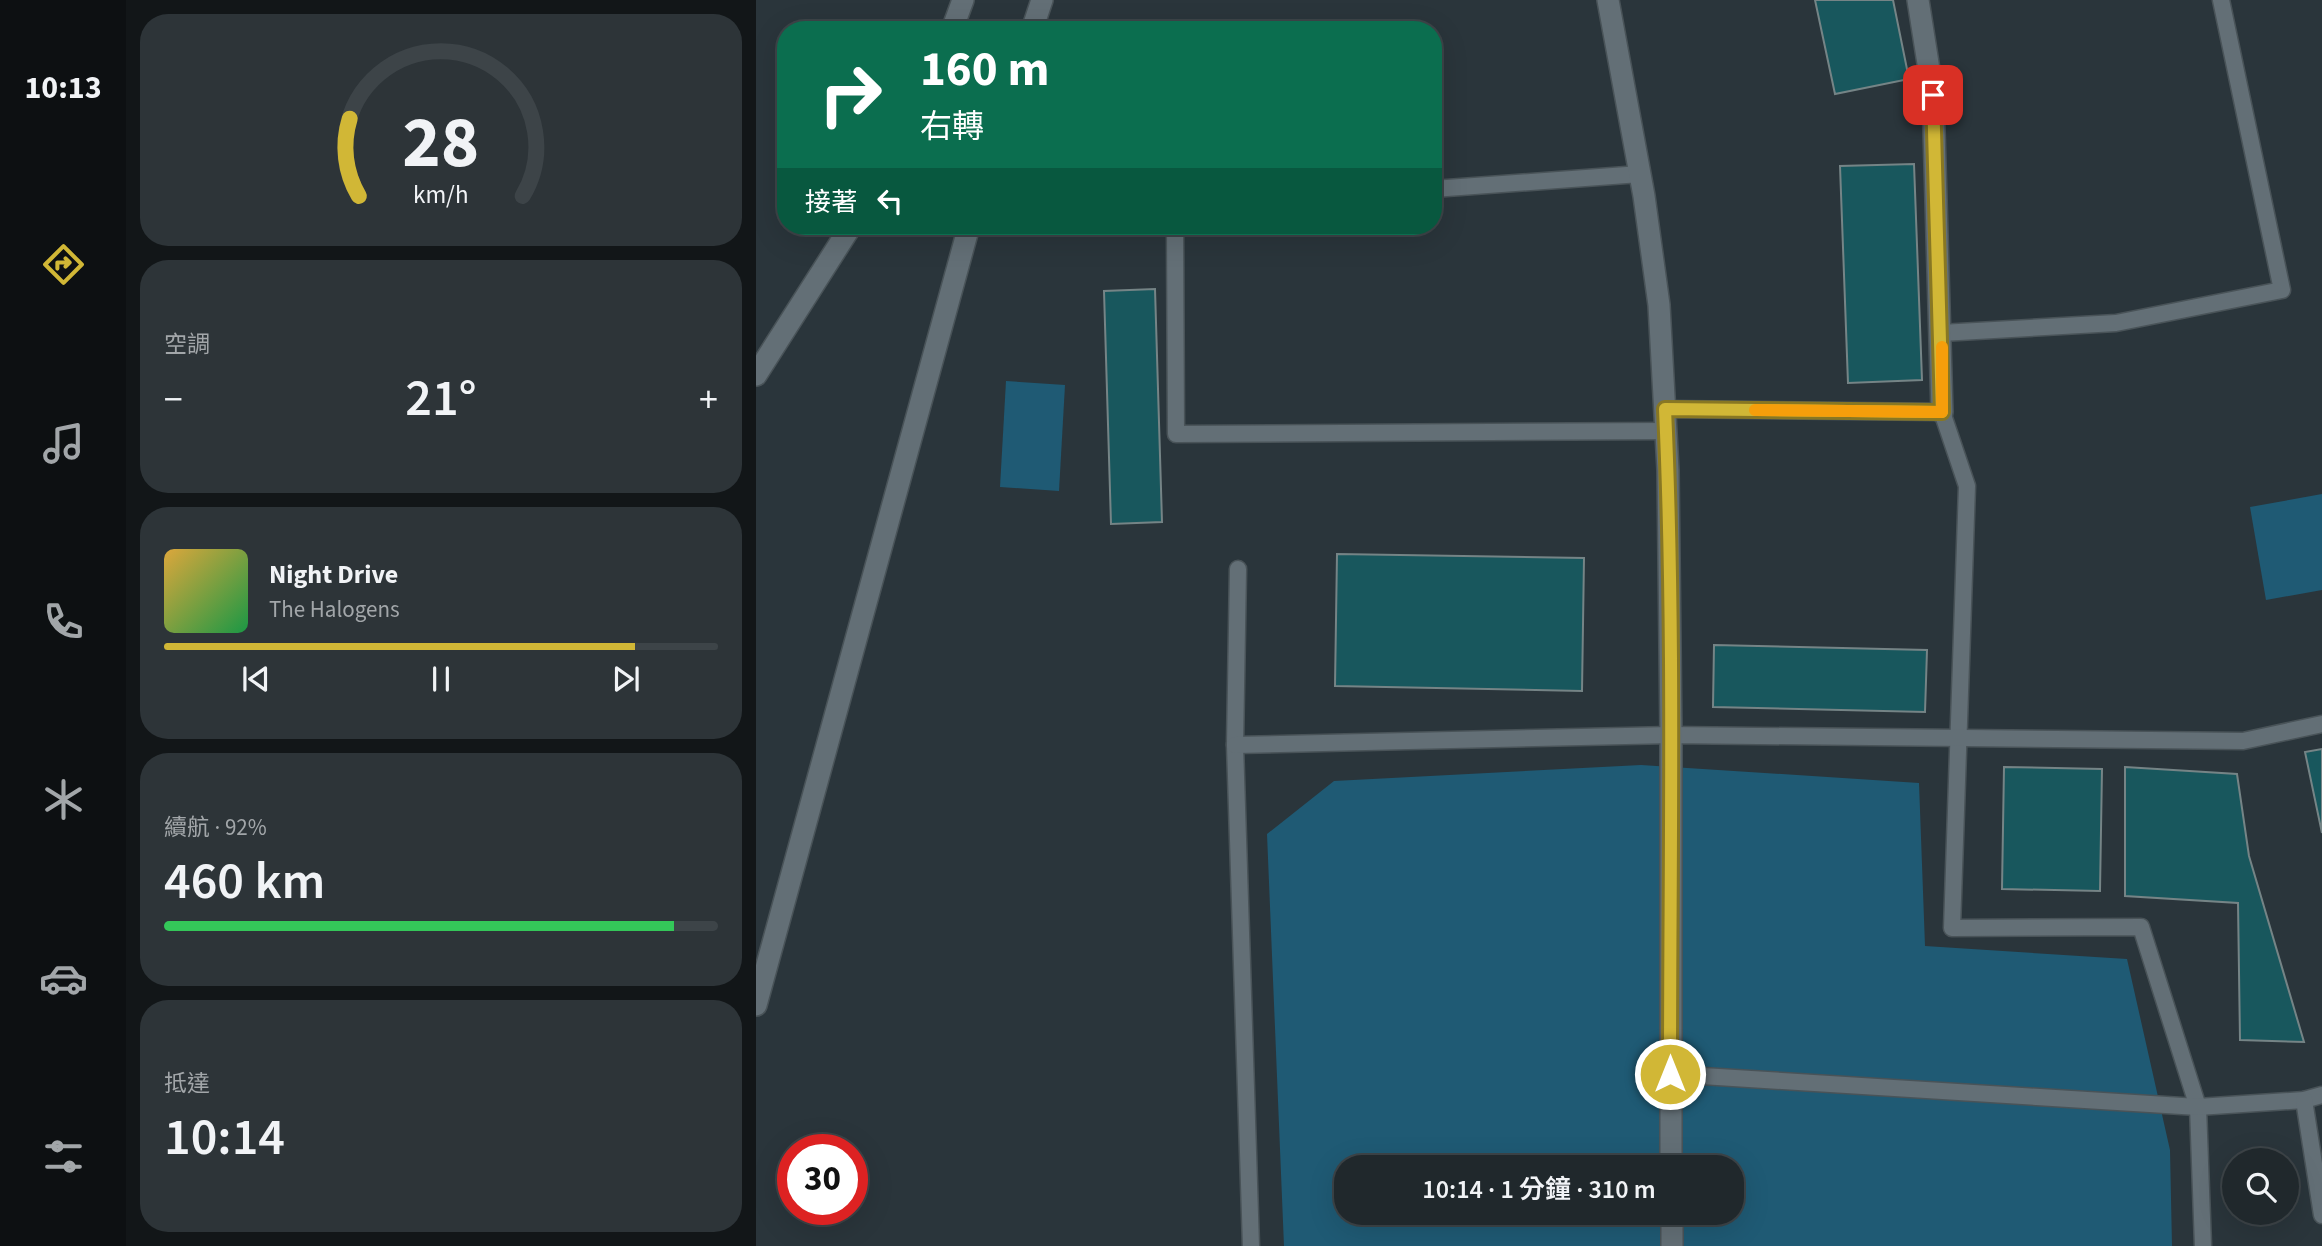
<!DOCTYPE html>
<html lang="zh-TW">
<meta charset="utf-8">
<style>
body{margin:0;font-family:"Source Sans 3","Noto Sans TC",sans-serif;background:#2d3438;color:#f1f3f6;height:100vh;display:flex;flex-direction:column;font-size:26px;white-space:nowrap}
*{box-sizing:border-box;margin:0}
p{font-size:23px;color:#a2a6a9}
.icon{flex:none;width:38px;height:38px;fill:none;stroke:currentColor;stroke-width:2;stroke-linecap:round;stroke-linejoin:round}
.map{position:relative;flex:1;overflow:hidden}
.details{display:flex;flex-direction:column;gap:14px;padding:14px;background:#121618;width:630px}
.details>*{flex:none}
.hud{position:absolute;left:21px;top:21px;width:665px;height:214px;border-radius:28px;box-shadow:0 7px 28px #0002,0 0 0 2px #3d4448;background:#0b6e4f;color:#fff;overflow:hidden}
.controls{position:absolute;left:1466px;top:1148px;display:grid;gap:14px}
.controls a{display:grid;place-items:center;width:77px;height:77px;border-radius:50%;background:#20282c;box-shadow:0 7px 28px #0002,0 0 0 2px #3d4448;font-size:35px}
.speed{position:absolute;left:21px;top:1134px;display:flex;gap:14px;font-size:35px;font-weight:700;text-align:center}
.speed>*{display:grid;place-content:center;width:91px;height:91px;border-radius:50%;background:#20282c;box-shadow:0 7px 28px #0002,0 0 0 2px #3d4448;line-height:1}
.speed .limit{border:10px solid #d22;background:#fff;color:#111}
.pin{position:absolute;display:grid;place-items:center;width:60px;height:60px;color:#fff;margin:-30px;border-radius:14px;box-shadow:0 4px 10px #0006}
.me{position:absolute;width:77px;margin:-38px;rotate:0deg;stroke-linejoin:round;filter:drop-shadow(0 0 5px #0008)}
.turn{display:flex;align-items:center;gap:24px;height:147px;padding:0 28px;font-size:32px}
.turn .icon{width:91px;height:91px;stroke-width:2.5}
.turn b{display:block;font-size:49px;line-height:60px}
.then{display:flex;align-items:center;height:66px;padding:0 28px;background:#0003;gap:14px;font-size:26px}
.big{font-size:52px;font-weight:600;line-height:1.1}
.details .card{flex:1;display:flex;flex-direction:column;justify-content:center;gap:10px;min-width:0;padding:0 24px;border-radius:28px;background:#2d3438}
.details .dial{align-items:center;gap:0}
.dial svg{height:182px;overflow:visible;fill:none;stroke:#3d4448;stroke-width:7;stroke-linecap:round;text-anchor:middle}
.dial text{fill:#f1f3f6;stroke:none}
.song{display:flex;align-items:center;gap:21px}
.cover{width:84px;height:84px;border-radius:10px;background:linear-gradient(135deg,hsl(40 70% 55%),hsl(140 70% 35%))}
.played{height:7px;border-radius:4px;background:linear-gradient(90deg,#d1b736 85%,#3d4448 85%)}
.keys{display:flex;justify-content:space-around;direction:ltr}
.heat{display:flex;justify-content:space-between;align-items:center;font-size:38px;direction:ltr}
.charge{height:10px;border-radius:5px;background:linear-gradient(90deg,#34c759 92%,#3d4448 0)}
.trip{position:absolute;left:578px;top:1155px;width:410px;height:70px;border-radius:28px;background:#20282c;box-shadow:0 7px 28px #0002,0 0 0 2px #3d4448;font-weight:600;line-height:70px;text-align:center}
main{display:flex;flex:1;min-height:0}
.menu{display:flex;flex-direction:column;width:126px;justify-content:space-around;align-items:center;background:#0d1012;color:#a2a6a9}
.menu .icon{width:49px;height:49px}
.menu .current{color:#d1b736}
.menu b{font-size:32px;color:#f1f3f6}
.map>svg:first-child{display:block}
.green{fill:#1f5a74;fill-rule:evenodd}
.building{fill:#18575d;stroke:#758486;stroke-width:2}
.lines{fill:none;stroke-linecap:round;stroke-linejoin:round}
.service-casing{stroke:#495358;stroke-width:19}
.minor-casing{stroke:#495358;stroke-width:24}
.service{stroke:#636f76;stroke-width:16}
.minor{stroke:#636f76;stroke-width:21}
.route-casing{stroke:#887723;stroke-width:18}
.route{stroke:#d1b736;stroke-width:12}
.slow{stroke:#f59e0b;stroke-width:12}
</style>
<main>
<nav class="menu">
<b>10:13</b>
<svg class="icon current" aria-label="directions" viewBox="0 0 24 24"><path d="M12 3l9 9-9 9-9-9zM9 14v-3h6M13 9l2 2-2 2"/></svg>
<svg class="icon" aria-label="music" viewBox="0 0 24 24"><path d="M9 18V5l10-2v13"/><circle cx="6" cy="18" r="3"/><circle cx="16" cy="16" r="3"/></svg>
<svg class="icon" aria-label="phone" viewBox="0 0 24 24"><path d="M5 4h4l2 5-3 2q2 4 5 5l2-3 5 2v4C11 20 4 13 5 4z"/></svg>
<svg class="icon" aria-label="climate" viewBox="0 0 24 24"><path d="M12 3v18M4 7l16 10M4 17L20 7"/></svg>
<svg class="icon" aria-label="car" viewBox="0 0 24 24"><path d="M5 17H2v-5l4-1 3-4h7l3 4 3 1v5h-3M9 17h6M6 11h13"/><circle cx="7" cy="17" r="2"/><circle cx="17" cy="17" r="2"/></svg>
<svg class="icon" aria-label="filters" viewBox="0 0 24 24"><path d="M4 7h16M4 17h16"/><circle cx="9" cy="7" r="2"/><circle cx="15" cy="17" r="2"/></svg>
</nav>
<section class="details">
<div class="card dial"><svg viewBox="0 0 100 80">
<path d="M14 69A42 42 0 1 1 86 69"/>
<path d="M14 69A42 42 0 0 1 10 35" stroke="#d1b736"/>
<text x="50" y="56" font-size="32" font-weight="700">28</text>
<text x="50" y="72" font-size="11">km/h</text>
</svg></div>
<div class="card"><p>空調</p>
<div class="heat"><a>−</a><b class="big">21°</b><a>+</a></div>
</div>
<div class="card">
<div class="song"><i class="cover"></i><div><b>Night Drive</b><p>The Halogens</p></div></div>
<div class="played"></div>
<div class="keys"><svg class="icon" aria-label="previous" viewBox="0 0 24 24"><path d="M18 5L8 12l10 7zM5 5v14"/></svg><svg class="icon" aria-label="pause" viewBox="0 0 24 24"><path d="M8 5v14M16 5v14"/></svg><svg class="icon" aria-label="next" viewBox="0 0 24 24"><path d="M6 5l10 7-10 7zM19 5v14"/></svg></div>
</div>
<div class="card"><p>續航 · 92%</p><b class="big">460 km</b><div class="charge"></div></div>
<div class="card"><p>抵達</p><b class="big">10:14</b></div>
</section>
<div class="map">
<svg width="1566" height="1246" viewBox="0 0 1566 1246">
<rect width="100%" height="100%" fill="#2a353b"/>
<!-- green -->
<g class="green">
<path d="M 250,381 L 309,385 L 303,491 L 244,487 Z"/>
<path d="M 1566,494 L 1566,590 L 1510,600 L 1494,507 Z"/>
<path d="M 885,765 L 1163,783 L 1169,946 L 1371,959 L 1414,1150 L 1416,1246 L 528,1246 L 511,834 L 578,781 ZM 590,1167 L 975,1167 L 975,1213 L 590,1213 Z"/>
</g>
<!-- building -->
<g class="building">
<path d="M 1059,0 L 1137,0 L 1153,79 L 1079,94 Z"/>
<path d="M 1158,164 L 1166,380 L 1092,383 L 1084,166 Z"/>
<path d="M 399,289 L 406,522 L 355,524 L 348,291 Z"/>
<path d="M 581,554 L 828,558 L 826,691 L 579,686 Z"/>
<path d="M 958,645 L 1171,650 L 1169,712 L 957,707 Z"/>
<path d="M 1566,749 L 1566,833 L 1549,752 Z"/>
<path d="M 1248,767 L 1346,769 L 1344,891 L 1246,889 Z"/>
<path d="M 1369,767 L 1481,774 L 1493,856 L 1548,1042 L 1484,1040 L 1482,903 L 1369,896 Z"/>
</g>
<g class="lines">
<defs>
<g id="service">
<path d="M 677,189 L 884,174"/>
<path d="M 419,226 L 420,434 L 910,431"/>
<path d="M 1185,333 L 1360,323 L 1526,290 L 1465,0"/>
<path d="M 909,409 L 1186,412 L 1211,486 L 1196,928 L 1385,927 L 1442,1107 L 1447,1246"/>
<path d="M 482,569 L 479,745 L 495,1246"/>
<path d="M 479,745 L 915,735 L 1487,741 L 1566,724"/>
<path d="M 914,1074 L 1442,1107 L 1548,1100 L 1566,1095"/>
<path d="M 1548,1100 L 1566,1215"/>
</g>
<g id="minor">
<path d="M 852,0 L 888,196 L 903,305 L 912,470 L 915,735 L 915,1167"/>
<path d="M 1162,0 L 1177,95 L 1186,412"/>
<path d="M 196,30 L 207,0"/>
<path d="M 276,30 L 286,0"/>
<path d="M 0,375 L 95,226"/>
<path d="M 0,1005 L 213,226"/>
<path d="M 916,1213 L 916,1246"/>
</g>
</defs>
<!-- service casing -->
<use href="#service" class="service-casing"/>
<!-- minor casing -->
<use href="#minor" class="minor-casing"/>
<!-- service -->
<use href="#service" class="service"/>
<!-- minor -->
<use href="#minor" class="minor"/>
</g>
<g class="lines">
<defs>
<path id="route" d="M 914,1074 C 914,852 919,631 909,409 L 1186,412 L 1177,95"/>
</defs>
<!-- route casing -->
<use href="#route" class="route-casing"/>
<!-- route -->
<use href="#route" class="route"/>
<!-- slow -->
<path class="slow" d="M 999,410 L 1186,412 L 1186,347"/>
</g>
</svg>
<div class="controls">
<a><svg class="icon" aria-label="search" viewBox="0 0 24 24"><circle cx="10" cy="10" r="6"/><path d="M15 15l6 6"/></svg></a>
</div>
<div class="speed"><div class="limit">30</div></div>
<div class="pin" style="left:1177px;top:95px;background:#d93025"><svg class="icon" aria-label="arrive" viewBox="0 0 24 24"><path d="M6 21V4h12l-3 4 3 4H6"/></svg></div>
<svg class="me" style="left:914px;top:1074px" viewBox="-20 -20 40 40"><circle r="17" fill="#d1b736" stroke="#fff" stroke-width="3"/><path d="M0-11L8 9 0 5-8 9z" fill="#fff"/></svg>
<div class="trip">10:14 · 1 分鐘 · 310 m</div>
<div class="hud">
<div class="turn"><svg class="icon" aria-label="right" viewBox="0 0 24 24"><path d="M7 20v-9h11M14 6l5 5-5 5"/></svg><div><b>160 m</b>右轉</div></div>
<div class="then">接著<svg class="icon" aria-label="left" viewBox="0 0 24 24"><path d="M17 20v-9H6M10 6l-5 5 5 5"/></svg></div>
</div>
</div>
</main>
